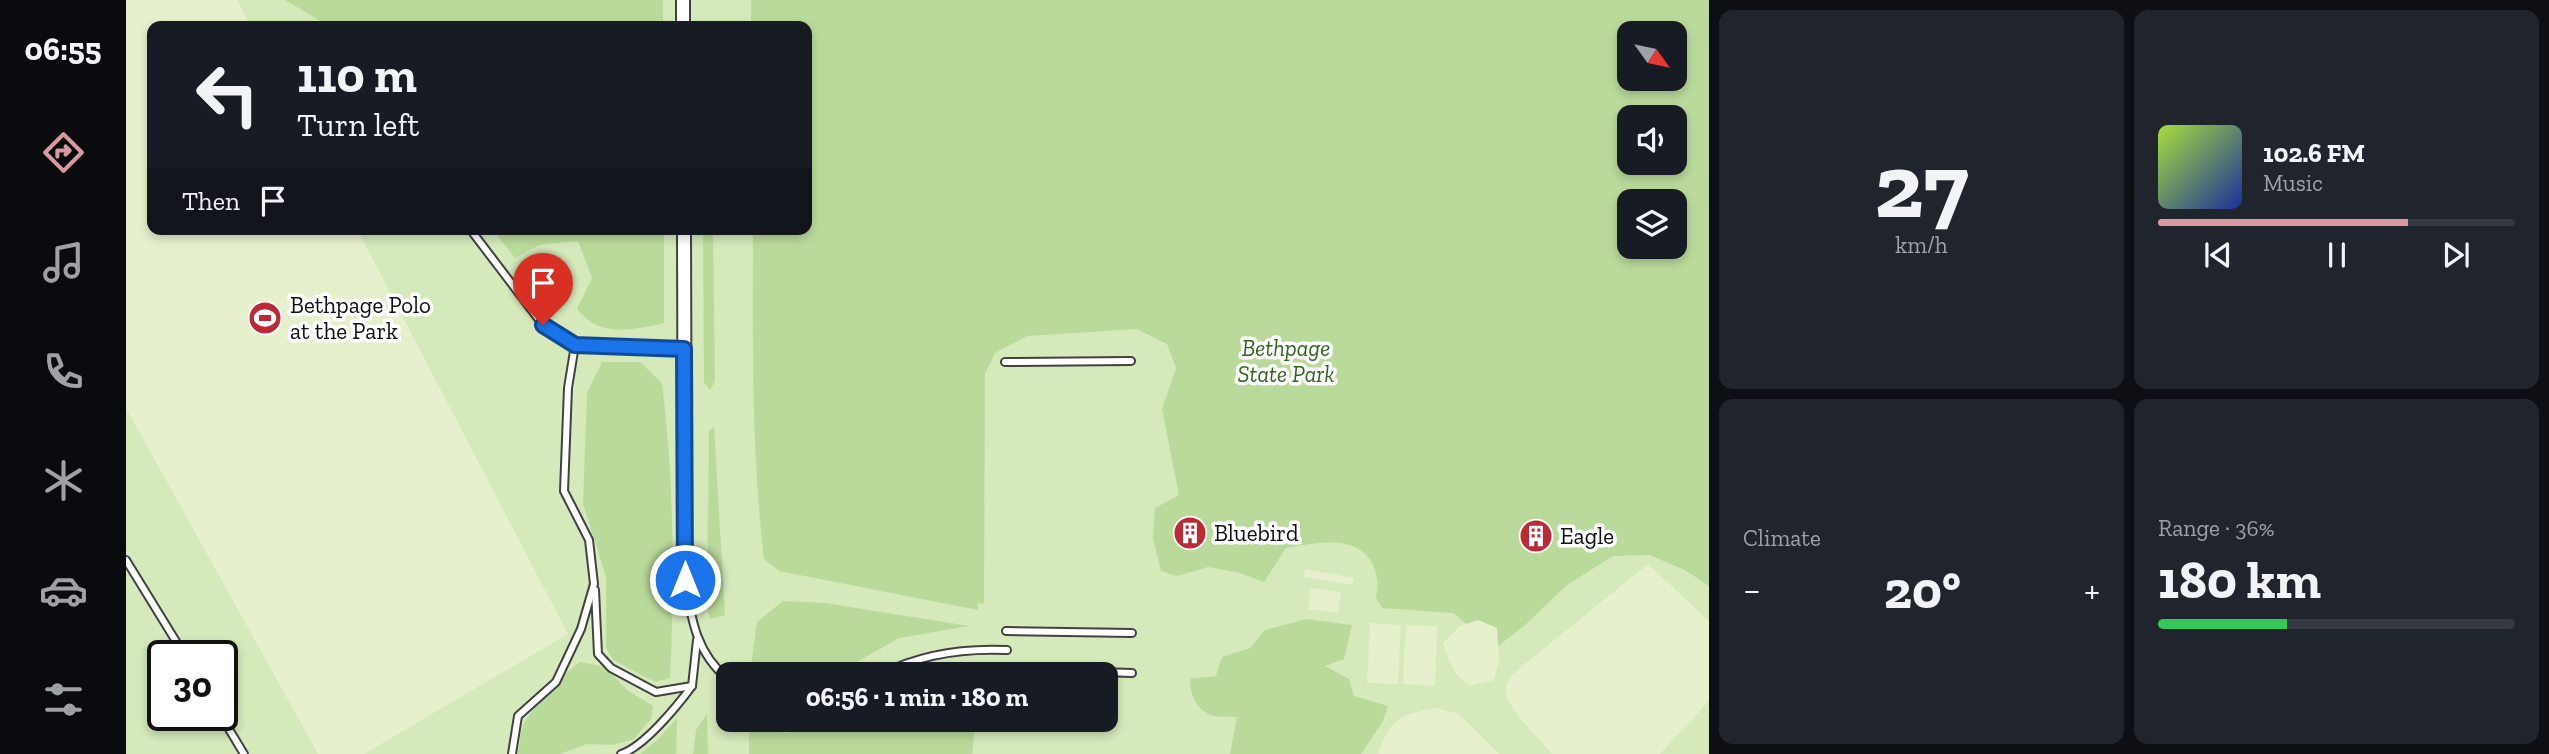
<!DOCTYPE html>
<meta charset="utf-8">
<style>
body{margin:0;font-family:"Zilla Slab",serif;background:#20242c;color:#f1f3f6;height:100vh;display:flex;flex-direction:column;font-size:26px;white-space:nowrap}
*{box-sizing:border-box;margin:0}
p{font-size:23px;color:#9ea1a6}
.icon{flex:none;width:38px;height:38px;fill:none;stroke:currentColor;stroke-width:2;stroke-linecap:round;stroke-linejoin:round}
.map{position:relative;flex:1;overflow:hidden}
.details{display:flex;flex-direction:column;gap:10px;padding:10px;background:#0d0f14;width:840px}
.details>*{flex:none}
.guide{position:absolute;left:21px;top:21px;width:665px;height:214px;border-radius:14px;box-shadow:0 4px 10px #0003;background:#171b24;color:#f1f3f6;overflow:hidden}
.needle{width:46px;rotate:123deg}
.buttons{position:absolute;left:1491px;top:21px;display:grid;gap:14px}
.buttons a{display:grid;place-items:center;width:70px;height:70px;border-radius:14px;background:#171b24;box-shadow:0 4px 10px #0003;font-size:35px}
.speed{position:absolute;left:21px;top:640px;display:flex;gap:14px;font-size:35px;font-weight:700;text-align:center}
.speed>*{display:grid;place-content:center;width:91px;height:91px;border-radius:50%;background:#171b24;box-shadow:0 4px 10px #0003;line-height:1}
.speed .limit{border:4px solid #111;border-radius:10px;background:#fff;color:#111}
.pin{position:absolute;display:grid;place-items:center;width:60px;height:60px;color:#fff;margin:-72px -30px;border-radius:50% 50% 50% 0;rotate:-45deg;box-shadow:0 0 7px #0007}
.pin .icon{rotate:45deg}
.me{position:absolute;width:77px;margin:-38px;rotate:0deg;stroke-linejoin:round;filter:drop-shadow(0 0 5px #0008)}
.turn{display:flex;align-items:center;gap:24px;height:147px;padding:0 35px;font-size:32px}
.turn .icon{width:91px;height:91px;stroke-width:2.5}
.turn b{display:block;font-size:49px;line-height:60px}
.then{display:flex;align-items:center;height:66px;padding:0 35px;background:#0003;gap:14px;font-size:26px}
.big{font-size:52px;font-weight:800;line-height:1.1}
.details .card{flex:1;display:flex;flex-direction:column;justify-content:center;gap:10px;min-width:0;padding:0 24px;border-radius:14px;background:#20242c}
.details .dial{align-items:center;gap:0}
.dial b{font-size:91px;line-height:1}
.song{display:flex;align-items:center;gap:21px}
.cover{width:84px;height:84px;border-radius:10px;background:linear-gradient(135deg,hsl(80 70% 55%),hsl(230 70% 35%))}
.played{height:7px;border-radius:4px;background:linear-gradient(90deg,#da98a0 70%,#363941 70%)}
.keys{display:flex;justify-content:space-around;direction:ltr}
.heat{display:flex;justify-content:space-between;align-items:center;font-size:38px;direction:ltr}
.charge{height:10px;border-radius:5px;background:linear-gradient(90deg,#34c759 36%,#363941 0)}
.details .tiles{flex:1;display:grid;gap:10px;grid-template-columns:repeat(2,1fr)}
.trip{position:absolute;left:590px;top:662px;width:402px;height:70px;border-radius:14px;background:#171b24;box-shadow:0 4px 10px #0003;font-weight:800;line-height:70px;text-align:center}
main{display:flex;flex:1;min-height:0}
.tabs{display:flex;flex-direction:column;width:126px;justify-content:space-around;align-items:center;background:#090b0e;color:#9ea1a6}
.tabs .icon{width:49px;height:49px}
.tabs .selected{color:#da98a0}
.tabs b{font-size:32px;color:#f1f3f6}
.map>svg:first-child{display:block}
.green{fill:#d5e9bb;fill-rule:evenodd}
.forest{fill:#bada9b;fill-rule:evenodd}
.pitch{fill:#e6f0cd}
.lines{fill:none;stroke-linecap:round;stroke-linejoin:round}
.lane-casing{stroke:#424242;stroke-width:10}
.street-casing{stroke:#424242;stroke-width:16}
.lane{stroke:#fff;stroke-width:6}
.street{stroke:#fff;stroke-width:12}
.route-casing{stroke:#114b97;stroke-width:18}
.route{stroke:#1a73e8;stroke-width:12}
.labels{text-anchor:middle;stroke-width:7;stroke-linejoin:round;paint-order:stroke}
.poi-label{font-size:23px;fill:#0f0f0f;stroke:#fff;text-anchor:start}
.park-label{font-size:23px;font-style:italic;fill:#326620;stroke:#fff}
</style>
<main>
<nav class="tabs">
<b>06:55</b>
<svg class="icon selected" aria-label="directions" viewBox="0 0 24 24"><path d="M12 3l9 9-9 9-9-9zM9 14v-3h6M13 9l2 2-2 2"/></svg>
<svg class="icon" aria-label="music" viewBox="0 0 24 24"><path d="M9 18V5l10-2v13"/><circle cx="6" cy="18" r="3"/><circle cx="16" cy="16" r="3"/></svg>
<svg class="icon" aria-label="phone" viewBox="0 0 24 24"><path d="M5 4h4l2 5-3 2q2 4 5 5l2-3 5 2v4C11 20 4 13 5 4z"/></svg>
<svg class="icon" aria-label="climate" viewBox="0 0 24 24"><path d="M12 3v18M4 7l16 10M4 17L20 7"/></svg>
<svg class="icon" aria-label="car" viewBox="0 0 24 24"><path d="M5 17H2v-5l4-1 3-4h7l3 4 3 1v5h-3M9 17h6M6 11h13"/><circle cx="7" cy="17" r="2"/><circle cx="17" cy="17" r="2"/></svg>
<svg class="icon" aria-label="filters" viewBox="0 0 24 24"><path d="M4 7h16M4 17h16"/><circle cx="9" cy="7" r="2"/><circle cx="15" cy="17" r="2"/></svg>
</nav>
<div class="map">
<svg width="1583" height="754" viewBox="0 0 1583 754">
<rect width="100%" height="100%" fill="#fffcf2"/>
<!-- green -->
<path class="green" d="M 0,0 L 1583,0 L 1583,754 L 0,754 ZM 26,26 L 681,26 L 681,229 L 26,229 ZM 1503,33 L 1549,33 L 1549,79 L 1503,79 ZM 1503,117 L 1549,117 L 1549,163 L 1503,163 ZM 1503,201 L 1549,201 L 1549,247 L 1503,247 ZM 37,656 L 96,656 L 96,716 L 37,716 ZM 602,674 L 980,674 L 980,719 L 602,719 Z"/>
<!-- forest -->
<g class="forest">
<path d="M 159,0 L 537,0 L 537,26 L 203,26 Z"/>
<path d="M 625,0 L 1583,0 L 1583,586 L 1559,570 L 1523,555 L 1487,556 L 1441,585 L 1398,626 L 1368,649 L 1328,613 L 1256,608 L 1250,598 C 1253,584 1252,579 1247,565 C 1233,533 1188,543 1160,548 L 1138,582 L 1114,573 L 1082,567 L 1051,576 L 1035,571 L 1027,539 L 1029,508 L 1053,495 L 1036,409 L 1050,368 L 1041,344 L 1011,329 L 901,336 L 869,353 L 859,374 L 858,604 L 852,603 L 852,610 L 653,571 L 638,559 C 625,449 627,339 627,229 L 681,229 L 681,26 L 625,26 ZM 1503,33 L 1549,33 L 1549,79 L 1503,79 ZM 1503,117 L 1549,117 L 1549,163 L 1503,163 ZM 1503,201 L 1549,201 L 1549,247 L 1503,247 Z"/>
<path d="M 366,229 L 538,229 L 538,323 C 506,330 473,338 451,309 L 466,278 L 452,241 L 413,245 L 389,258 Z"/>
<path d="M 577,229 L 587,229 L 589,381 L 584,390 L 578,383 Z"/>
<path d="M 476,362 L 514,362 L 536,383 C 548,481 549,580 544,678 L 529,682 L 487,660 L 480,648 L 480,576 L 457,504 L 461,393 Z"/>
<path d="M 588,427 L 599,615 L 584,619 L 581,604 L 583,431 Z"/>
<path d="M 657,601 L 699,603 L 843,626 L 773,638 L 710,674 L 636,674 L 625,667 L 631,622 Z"/>
<path d="M 1180,619 L 1226,625 L 1218,659 L 1199,666 L 1223,679 L 1228,696 L 1262,706 L 1257,721 L 1235,754 L 1104,754 L 1111,717 C 1104,716 1095,717 1088,716 C 1072,712 1063,694 1064,679 L 1090,676 L 1096,657 L 1124,648 L 1139,630 Z"/>
<path d="M 454,662 L 479,667 L 501,690 L 527,706 L 525,719 L 508,739 L 487,745 L 461,744 L 434,754 L 392,754 C 394,745 394,734 397,726 C 403,710 440,671 454,662 Z"/>
<path d="M 581,714 L 582,754 L 567,754 L 570,730 Z"/>
<path d="M 551,718 L 550,754 L 514,754 L 532,739 Z"/>
<path d="M 714,719 L 850,719 L 846,754 L 623,754 L 623,722 L 659,733 L 704,724 Z"/>
</g>
<!-- pitch -->
<g class="pitch">
<path d="M 0,0 L 111,0 L 125,26 L 26,26 L 26,229 L 231,229 L 442,634 L 238,754 L 192,754 L 0,408 Z"/>
<path d="M 1522,564 L 1583,621 L 1583,701 L 1534,754 L 1426,754 C 1414,740 1382,709 1380,692 C 1379,683 1383,679 1388,673 Z"/>
<path d="M 1179,569 L 1228,578 L 1227,585 L 1178,577 Z"/>
<path d="M 1185,588 L 1215,592 L 1212,613 L 1182,609 Z"/>
<path d="M 1352,620 L 1371,628 L 1373,661 L 1368,680 L 1344,686 C 1328,676 1323,662 1317,643 L 1334,626 Z"/>
<path d="M 1244,623 L 1275,625 L 1272,684 L 1241,683 Z"/>
<path d="M 1280,625 L 1311,626 L 1309,686 L 1277,684 Z"/>
<path d="M 1310,708 L 1333,714 L 1373,754 L 1252,754 C 1265,717 1273,715 1310,708 Z"/>
</g>
<g class="lines">
<defs>
<g id="lane">
<path d="M 344,229 L 417,325 L 449,345 L 558,350"/>
<path d="M 879,362 L 1005,361"/>
<path d="M 0,560 L 59,656"/>
<path d="M 559,580 C 565,618 570,653 602,679"/>
<path d="M 469,590 L 472,654 L 485,668 L 530,692 L 566,686 L 571,640"/>
<path d="M 880,631 L 1006,633"/>
<path d="M 881,669 L 1006,673"/>
<path d="M 756,674 C 795,654 838,648 881,650"/>
<path d="M 95,716 L 118,754"/>
<path d="M 386,754 L 392,716 L 430,682 L 455,629 L 468,584 L 463,540 L 438,491 L 442,388 L 449,345"/>
<path d="M 495,754 C 518,747 552,705 566,686"/>
</g>
<g id="street">
<path d="M 557,0 L 557,26"/>
<path d="M 558,229 L 559,580"/>
</g>
</defs>
<!-- lane casing -->
<use href="#lane" class="lane-casing"/>
<!-- street casing -->
<use href="#street" class="street-casing"/>
<!-- lane -->
<use href="#lane" class="lane"/>
<!-- street -->
<use href="#street" class="street"/>
</g>
<g class="lines">
<defs>
<path id="route" d="M 417,325 L 449,345 L 558,349 L 559,580"/>
</defs>
<!-- route casing -->
<use href="#route" class="route-casing"/>
<!-- route -->
<use href="#route" class="route"/>
</g>
<!-- icons -->
<defs>
<symbol id="stadium-disc" viewBox="-11 -11 22 22"><circle r="9.5" fill="#bd2936" stroke="#fff"/><path d="M0-5a6.5 5 0 1 0 0 10a6.5 5 0 1 0 0-10ZM-3.5-1.8h7v3.6h-7Z" fill="#fff"/></symbol>
<symbol id="building-disc" viewBox="-11 -11 22 22"><circle r="9.5" fill="#bd2936" stroke="#fff"/><path d="M-4-6H4V6H1V3H-1V6H-4ZM-2.5-4.3h1.7v1.8h-1.7ZM.8-4.3h1.7v1.8H.8ZM-2.5-1h1.7V.8h-1.7ZM.8-1h1.7V.8H.8Z" fill="#fff"/></symbol>
</defs>
<g fill-rule="evenodd">
<use href="#stadium-disc" x="120" y="299" width="38" height="38"/>
<use href="#building-disc" x="1045" y="514" width="38" height="38"/>
<use href="#building-disc" x="1391" y="517" width="38" height="38"/>
</g>
<g class="labels">
<!-- poi labels -->
<g class="poi-label">
<text x="164" y="313">Bethpage Polo<tspan x="164" dy="26">at the Park</tspan></text>
<text x="1088" y="541">Bluebird</text>
<text x="1434" y="544">Eagle</text>
</g>
<!-- park labels -->
<g class="park-label">
<text x="1160" y="356">Bethpage<tspan x="1160" dy="26">State Park</tspan></text>
</g>
</g>
</svg>
<div class="buttons">
<a><svg class="needle" viewBox="-14 -14 28 28"><path d="M0-13l5 13h-10z" fill="#e53935"/><path d="M0 13l5-13h-10z" fill="#9ea1a6"/></svg></a>
<a><svg class="icon" aria-label="sound" viewBox="0 0 24 24"><path d="M4 9h4l5-4v14l-5-4H4zM17 9q2 3 0 6"/></svg></a>
<a><svg class="icon" aria-label="layers" viewBox="0 0 24 24"><path d="M12 4l9 5-9 5-9-5zM3 14l9 5 9-5"/></svg></a>
</div>
<div class="speed"><div class="limit">30</div></div>
<div class="pin" style="left:417px;top:325px;background:#d93025"><svg class="icon" aria-label="arrive" viewBox="0 0 24 24"><path d="M6 21V4h12l-3 4 3 4H6"/></svg></div>
<svg class="me" style="left:559px;top:580px" viewBox="-20 -20 40 40"><circle r="17" fill="#1a73e8" stroke="#fff" stroke-width="3"/><path d="M0-11L8 9 0 5-8 9z" fill="#fff"/></svg>
<div class="trip">06:56 · 1 min · 180 m</div>
<div class="guide">
<div class="turn"><svg class="icon" aria-label="left" viewBox="0 0 24 24"><path d="M17 20v-9H6M10 6l-5 5 5 5"/></svg><div><b>110 m</b>Turn left</div></div>
<div class="then">Then<svg class="icon" aria-label="arrive" viewBox="0 0 24 24"><path d="M6 21V4h12l-3 4 3 4H6"/></svg></div>
</div>
</div>
<section class="details">
<div class="tiles">
<div class="card dial"><b>27</b><p>km/h</p></div>
<div class="card">
<div class="song"><i class="cover"></i><div><b>102.6 FM</b><p>Music</p></div></div>
<div class="played"></div>
<div class="keys"><svg class="icon" aria-label="previous" viewBox="0 0 24 24"><path d="M18 5L8 12l10 7zM5 5v14"/></svg><svg class="icon" aria-label="pause" viewBox="0 0 24 24"><path d="M8 5v14M16 5v14"/></svg><svg class="icon" aria-label="next" viewBox="0 0 24 24"><path d="M6 5l10 7-10 7zM19 5v14"/></svg></div>
</div>
<div class="card"><p>Climate</p>
<div class="heat"><a>−</a><b class="big">20°</b><a>+</a></div>
</div>
<div class="card"><p>Range · 36%</p><b class="big">180 km</b><div class="charge"></div></div>
</div>
</section>
</main>
